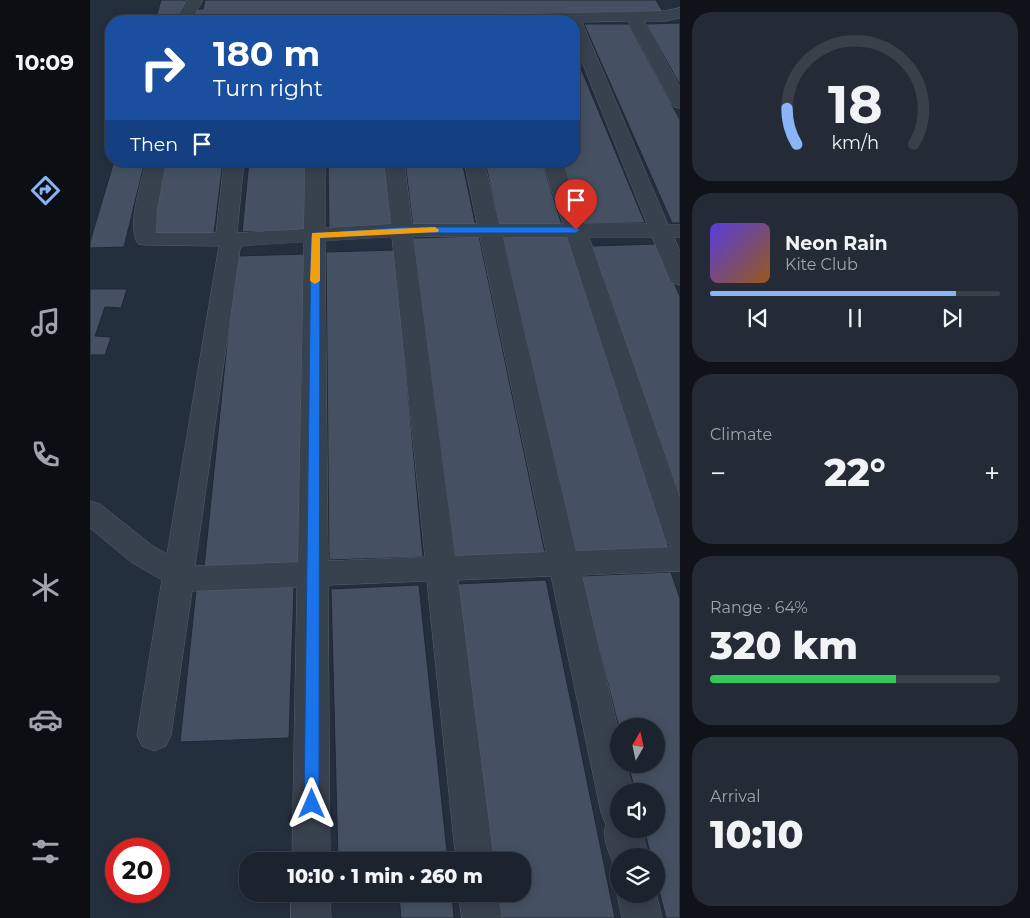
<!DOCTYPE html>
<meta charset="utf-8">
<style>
body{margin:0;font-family:Montserrat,sans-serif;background:#242b36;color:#f1f3f6;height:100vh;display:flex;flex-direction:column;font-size:19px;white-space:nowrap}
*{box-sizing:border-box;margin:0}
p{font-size:16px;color:#a0a4aa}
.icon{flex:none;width:28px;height:28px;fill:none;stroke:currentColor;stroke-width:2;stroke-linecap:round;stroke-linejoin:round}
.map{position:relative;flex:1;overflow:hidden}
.side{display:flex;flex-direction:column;gap:12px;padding:12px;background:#0f1319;width:350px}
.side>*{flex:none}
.hud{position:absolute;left:15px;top:15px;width:475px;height:152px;border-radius:20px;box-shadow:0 2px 12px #0003,0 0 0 1px #39404a;background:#1a4fa0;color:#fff;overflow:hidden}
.needle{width:32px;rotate:9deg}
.controls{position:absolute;left:520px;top:718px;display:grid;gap:10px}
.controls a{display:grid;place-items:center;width:55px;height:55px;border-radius:50%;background:#1b232e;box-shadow:0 2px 12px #0003,0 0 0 1px #39404a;font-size:25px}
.speed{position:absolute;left:15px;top:838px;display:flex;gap:10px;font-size:25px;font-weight:700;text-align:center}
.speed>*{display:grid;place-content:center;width:65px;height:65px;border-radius:50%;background:#1b232e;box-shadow:0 2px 12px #0003,0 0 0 1px #39404a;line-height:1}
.speed .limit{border:8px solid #d22;background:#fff;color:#111}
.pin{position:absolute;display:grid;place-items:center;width:42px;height:42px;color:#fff;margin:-51px -21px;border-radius:50% 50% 50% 0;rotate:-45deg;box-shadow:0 0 5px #0007}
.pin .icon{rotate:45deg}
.me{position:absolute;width:55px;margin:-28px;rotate:0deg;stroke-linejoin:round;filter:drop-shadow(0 0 4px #0008)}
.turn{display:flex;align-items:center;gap:18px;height:105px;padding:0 25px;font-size:22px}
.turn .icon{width:65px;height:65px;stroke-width:2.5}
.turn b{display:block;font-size:35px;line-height:42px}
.then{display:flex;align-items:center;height:48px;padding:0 25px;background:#0003;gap:10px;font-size:19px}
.big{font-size:38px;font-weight:800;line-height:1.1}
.side .card{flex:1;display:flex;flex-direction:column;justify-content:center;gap:8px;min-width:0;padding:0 18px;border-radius:20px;background:#242b36}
.side .dial{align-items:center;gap:0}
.dial svg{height:130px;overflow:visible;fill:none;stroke:#39404a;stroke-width:7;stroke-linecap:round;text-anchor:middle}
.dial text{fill:#f1f3f6;stroke:none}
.song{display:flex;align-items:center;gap:15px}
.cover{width:60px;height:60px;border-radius:8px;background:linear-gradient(135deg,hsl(250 70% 55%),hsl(30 70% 35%))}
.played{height:5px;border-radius:2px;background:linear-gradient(90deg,#8ab4f8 85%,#39404a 85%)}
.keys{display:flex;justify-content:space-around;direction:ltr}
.heat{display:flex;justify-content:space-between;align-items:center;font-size:28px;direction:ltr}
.charge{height:8px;border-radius:4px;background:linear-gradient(90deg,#34c759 64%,#39404a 0)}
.trip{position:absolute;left:149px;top:852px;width:292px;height:50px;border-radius:20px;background:#1b232e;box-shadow:0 2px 12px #0003,0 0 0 1px #39404a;font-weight:800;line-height:50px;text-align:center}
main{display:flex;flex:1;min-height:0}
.menu{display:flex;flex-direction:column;width:90px;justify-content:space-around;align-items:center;background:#0b0e12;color:#a0a4aa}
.menu .icon{width:35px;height:35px}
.menu .active{color:#8ab4f8}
.menu b{font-size:22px;color:#f1f3f6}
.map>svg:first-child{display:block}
.building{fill:#455162;stroke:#1f2835}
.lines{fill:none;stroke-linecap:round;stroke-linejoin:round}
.minor-casing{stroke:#565f6c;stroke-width:1}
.minor{fill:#38414e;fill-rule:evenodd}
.route{fill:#1a73e8;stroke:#114b97}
.slow{fill:#f59e0b}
</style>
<main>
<nav class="menu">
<b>10:09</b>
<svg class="icon active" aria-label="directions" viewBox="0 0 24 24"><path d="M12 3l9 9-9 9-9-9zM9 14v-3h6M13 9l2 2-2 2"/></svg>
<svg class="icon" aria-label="music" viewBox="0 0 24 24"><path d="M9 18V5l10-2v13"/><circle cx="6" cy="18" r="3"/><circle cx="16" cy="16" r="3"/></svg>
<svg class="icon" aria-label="phone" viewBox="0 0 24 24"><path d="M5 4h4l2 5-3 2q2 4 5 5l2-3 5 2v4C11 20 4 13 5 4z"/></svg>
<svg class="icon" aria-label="climate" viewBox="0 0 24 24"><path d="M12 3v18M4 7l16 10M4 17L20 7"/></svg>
<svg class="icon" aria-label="car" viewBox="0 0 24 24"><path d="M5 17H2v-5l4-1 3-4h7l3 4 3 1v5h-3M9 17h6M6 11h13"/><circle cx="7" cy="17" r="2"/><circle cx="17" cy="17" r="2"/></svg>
<svg class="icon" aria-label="filters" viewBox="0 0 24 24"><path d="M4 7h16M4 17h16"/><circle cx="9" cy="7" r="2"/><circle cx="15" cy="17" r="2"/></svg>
</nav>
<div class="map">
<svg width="590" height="918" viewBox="0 0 590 918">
<rect width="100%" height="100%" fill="#242f3e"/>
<!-- building -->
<g class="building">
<path d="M 71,0 L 96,0 L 91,21 L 65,21 Z"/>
<path d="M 115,0 L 566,0 L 573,12 L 102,21 L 105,9 L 113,9 Z"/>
<path d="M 590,23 L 590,85 L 556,24 Z"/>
<path d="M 494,24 L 539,24 L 590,120 L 590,223 L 582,223 Z"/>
<path d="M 484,52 L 555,223 L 493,224 L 472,161 L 484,161 Z"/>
<path d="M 24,161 L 55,161 L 34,247 L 0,248 L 0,242 Z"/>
<path d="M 76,161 L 133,161 L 124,234 L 61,234 Z"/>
<path d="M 159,161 L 216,161 L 215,231 L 152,232 Z"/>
<path d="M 238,161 L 295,161 L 302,228 L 239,229 Z"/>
<path d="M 315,161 L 372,161 L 386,227 L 323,228 Z"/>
<path d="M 395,161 L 452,161 L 472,225 L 409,226 Z"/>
<path d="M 480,235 L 580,551 L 484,554 L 412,237 Z"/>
<path d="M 389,236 L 456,558 L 363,561 L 322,238 Z"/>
<path d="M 568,244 L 590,297 L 590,515 L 501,246 Z"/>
<path d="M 305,250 L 333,557 L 239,560 L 236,252 Z"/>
<path d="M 215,254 L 209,564 L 114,568 L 146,256 Z"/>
<path d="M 0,289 L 37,289 L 31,308 L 15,307 L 5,336 L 21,337 L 15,355 L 0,355 Z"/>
<path d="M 581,572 L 590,599 L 590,918 L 576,918 L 566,878 L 566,856 L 561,856 L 554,829 L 566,829 L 566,791 L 545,791 L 538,764 L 566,764 L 566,726 L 529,726 L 529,728 L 491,576 Z"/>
<path d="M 456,580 L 525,918 L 408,918 L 405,894 L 432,894 L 432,861 L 401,861 L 366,584 Z"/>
<path d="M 329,585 L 358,861 L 248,861 L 241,589 Z"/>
<path d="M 204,587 L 199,738 L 90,742 L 106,590 Z"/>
<path d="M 249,894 L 362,894 L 364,918 L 311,918 L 309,896 L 249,899 Z"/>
</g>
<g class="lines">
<defs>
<g id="minor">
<path d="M 97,0 L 113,0 L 106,12 L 104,21 L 88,21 L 90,12 Z"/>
<path d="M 590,8 L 590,18 L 575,21 L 554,21 L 590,87 L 590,108 L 584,107 L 581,103 L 538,21 L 492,22 L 578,225 L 590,225 L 590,237 L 584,237 L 590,252 L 590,285 L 582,283 L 579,278 L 562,237 L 499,237 L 590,497 L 590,571 L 492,575 L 529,733 L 529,764 L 536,764 L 543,791 L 529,791 L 529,829 L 552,829 L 558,856 L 529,856 L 529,871 L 526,869 C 521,858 511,837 516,825 L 511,812 L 461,576 L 368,580 L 404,861 L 366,861 L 337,581 L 238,585 L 240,861 L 202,861 L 207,587 L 102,591 L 81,735 L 76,746 L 64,751 L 52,746 L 47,735 L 72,580 L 41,562 L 0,528 L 0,501 L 10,504 L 63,546 L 77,554 L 129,246 L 56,245 L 48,244 C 36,226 52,181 56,161 L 76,161 L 67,210 L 66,233 L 126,233 L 134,161 L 154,161 L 147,233 L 214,229 L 215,161 L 235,161 L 235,228 L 301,224 L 294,161 L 314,161 L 322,224 L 387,224 L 374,161 L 394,161 L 409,224 L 473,224 L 452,161 L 472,161 L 494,224 L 557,224 L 484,42 L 484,21 L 328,21 L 330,18 L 336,16 L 575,11 ZM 323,236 L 390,237 L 456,552 L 365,556 ZM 302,237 L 335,557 L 238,561 L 235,241 ZM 412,237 L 477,237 L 575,539 L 581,547 L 486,551 ZM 214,242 L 208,562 L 105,566 L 150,249 L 152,246 Z"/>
<path d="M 529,891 L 529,894 L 566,893 L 572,918 L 532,918 L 527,894 Z"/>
<path d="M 201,894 L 240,894 L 241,918 L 201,918 Z"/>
<path d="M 369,894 L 408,894 L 412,918 L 372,918 Z"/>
</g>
</defs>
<!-- minor casing -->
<use href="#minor" class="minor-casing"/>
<!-- minor -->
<use href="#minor" class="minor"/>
</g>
<!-- route -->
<path class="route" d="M 312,227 L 486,227 L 490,230 L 486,233 L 312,233 L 230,238 L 229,804 L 227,809 L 222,811 L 216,809 L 214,804 L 221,235 L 225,233 Z"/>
<!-- slow -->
<path class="slow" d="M 345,227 L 349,230 L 348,232 L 230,238 L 230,281 L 225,284 L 220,281 L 222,233 Z"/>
</svg>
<div class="controls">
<a><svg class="needle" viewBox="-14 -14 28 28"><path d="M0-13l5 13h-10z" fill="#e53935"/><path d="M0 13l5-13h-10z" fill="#a0a4aa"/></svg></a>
<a><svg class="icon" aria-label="sound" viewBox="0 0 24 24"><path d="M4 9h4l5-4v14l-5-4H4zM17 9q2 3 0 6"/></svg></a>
<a><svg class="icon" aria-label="layers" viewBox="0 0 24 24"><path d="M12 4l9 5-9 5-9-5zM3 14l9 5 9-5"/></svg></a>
</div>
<div class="speed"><div class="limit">20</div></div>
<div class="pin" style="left:486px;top:230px;background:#d93025"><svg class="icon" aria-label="arrive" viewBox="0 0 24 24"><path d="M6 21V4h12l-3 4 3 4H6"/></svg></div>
<svg class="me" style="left:222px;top:804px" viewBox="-20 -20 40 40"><path d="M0-17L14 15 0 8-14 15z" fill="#1a73e8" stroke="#fff" stroke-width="4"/></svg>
<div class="trip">10:10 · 1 min · 260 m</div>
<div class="hud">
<div class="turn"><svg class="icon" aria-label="right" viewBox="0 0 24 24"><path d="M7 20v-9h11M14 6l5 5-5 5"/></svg><div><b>180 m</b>Turn right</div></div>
<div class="then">Then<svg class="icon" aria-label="arrive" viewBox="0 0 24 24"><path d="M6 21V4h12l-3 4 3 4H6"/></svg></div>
</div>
</div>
<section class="side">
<div class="card dial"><svg viewBox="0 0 100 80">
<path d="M14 69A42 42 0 1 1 86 69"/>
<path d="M14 69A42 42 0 0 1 8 47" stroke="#8ab4f8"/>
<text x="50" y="56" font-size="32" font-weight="700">18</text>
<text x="50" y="72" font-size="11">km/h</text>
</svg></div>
<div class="card">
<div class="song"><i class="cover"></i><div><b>Neon Rain</b><p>Kite Club</p></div></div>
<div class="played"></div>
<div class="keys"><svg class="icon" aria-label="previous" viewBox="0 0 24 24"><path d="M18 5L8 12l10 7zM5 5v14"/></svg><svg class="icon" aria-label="pause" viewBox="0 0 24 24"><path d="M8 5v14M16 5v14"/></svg><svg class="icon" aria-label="next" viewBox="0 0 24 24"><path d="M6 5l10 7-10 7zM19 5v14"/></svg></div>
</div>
<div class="card"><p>Climate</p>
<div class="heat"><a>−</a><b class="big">22°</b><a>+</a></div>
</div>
<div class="card"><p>Range · 64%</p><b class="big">320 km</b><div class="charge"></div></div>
<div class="card"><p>Arrival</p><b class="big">10:10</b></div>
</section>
</main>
